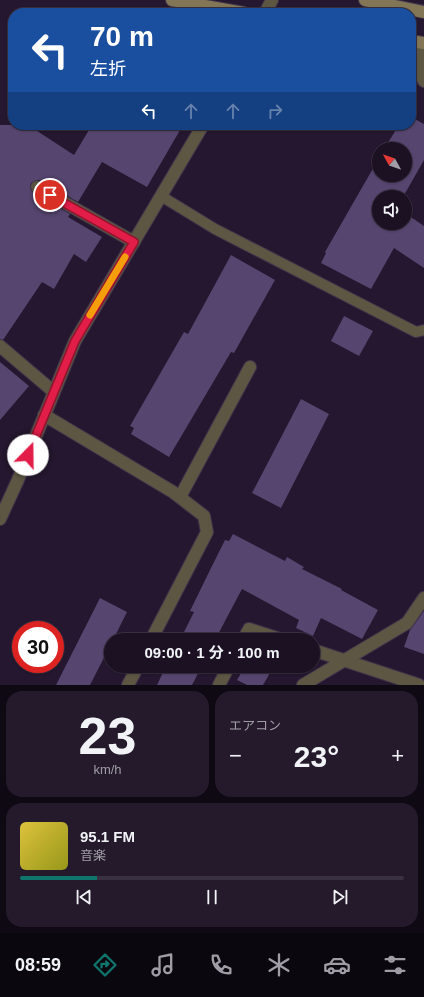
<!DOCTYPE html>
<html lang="ja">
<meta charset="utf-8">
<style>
body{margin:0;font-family:Helvetica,"Noto Sans JP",sans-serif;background:#241a2b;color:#f1f3f6;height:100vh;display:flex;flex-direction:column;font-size:15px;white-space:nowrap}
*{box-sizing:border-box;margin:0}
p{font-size:13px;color:#a09da6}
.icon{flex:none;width:22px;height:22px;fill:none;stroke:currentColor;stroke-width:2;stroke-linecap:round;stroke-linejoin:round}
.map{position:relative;height:685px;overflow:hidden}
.details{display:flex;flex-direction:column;gap:6px;padding:6px;background:#0f0913;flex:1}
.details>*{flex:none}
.hud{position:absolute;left:8px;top:8px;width:408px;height:122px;border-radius:16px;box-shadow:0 1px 3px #0004,0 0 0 1px #393141;background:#1a4fa0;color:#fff;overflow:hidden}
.needle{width:26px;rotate:310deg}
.tools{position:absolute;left:372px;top:142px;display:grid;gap:8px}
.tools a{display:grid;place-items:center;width:40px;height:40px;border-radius:50%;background:#1b1123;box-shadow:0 1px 3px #0004,0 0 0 1px #393141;font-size:20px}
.speed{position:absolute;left:12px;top:621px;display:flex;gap:8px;font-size:20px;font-weight:700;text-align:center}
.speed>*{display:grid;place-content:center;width:52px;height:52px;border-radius:50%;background:#1b1123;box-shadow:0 1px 3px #0004,0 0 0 1px #393141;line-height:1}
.speed .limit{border:6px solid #d22;background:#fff;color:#111}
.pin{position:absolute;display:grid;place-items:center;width:34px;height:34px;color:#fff;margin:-17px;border:2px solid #fff;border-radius:50%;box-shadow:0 1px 4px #0007}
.me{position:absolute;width:44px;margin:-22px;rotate:22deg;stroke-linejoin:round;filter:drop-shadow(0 0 3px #0008)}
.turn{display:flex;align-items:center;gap:14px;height:84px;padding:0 16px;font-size:18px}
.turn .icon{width:52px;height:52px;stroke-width:2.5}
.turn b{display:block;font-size:28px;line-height:34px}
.lanes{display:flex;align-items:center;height:38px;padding:0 16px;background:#0003;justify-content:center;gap:20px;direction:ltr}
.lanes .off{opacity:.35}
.big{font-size:30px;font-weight:700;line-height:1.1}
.details .tile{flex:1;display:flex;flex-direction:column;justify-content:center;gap:6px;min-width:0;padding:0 14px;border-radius:16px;background:#241a2b}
.details .dial{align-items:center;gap:0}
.dial b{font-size:52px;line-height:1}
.song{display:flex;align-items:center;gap:12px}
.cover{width:48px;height:48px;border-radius:6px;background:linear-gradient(135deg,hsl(50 70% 55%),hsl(60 70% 35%))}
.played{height:4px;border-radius:2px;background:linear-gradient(90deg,#0f766e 20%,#393141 20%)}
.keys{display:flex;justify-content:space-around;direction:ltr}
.heat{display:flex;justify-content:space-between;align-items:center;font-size:22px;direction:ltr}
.details .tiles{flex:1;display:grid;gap:6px;grid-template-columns:1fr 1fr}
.tile:last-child{grid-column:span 2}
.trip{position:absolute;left:104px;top:633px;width:216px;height:40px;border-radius:20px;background:#1b1123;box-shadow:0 1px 3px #0004,0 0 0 1px #393141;font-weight:700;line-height:40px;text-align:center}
.menu{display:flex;height:64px;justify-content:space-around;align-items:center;background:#0b070e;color:#a09da6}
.menu .icon{width:28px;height:28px}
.menu .active{color:#0f766e}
.menu b{font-size:18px;color:#f1f3f6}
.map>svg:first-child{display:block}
.building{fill:#55456f}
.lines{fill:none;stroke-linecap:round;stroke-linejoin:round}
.lane-casing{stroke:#41354b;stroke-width:12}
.street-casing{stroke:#41354b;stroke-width:14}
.secondary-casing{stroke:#41354b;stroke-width:14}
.lane{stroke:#5d5643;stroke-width:10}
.street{stroke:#5d5643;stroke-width:12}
.secondary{stroke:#827657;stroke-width:12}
.route-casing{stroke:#92132f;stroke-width:10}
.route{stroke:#e11d48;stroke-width:7}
.slow{stroke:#f59e0b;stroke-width:7}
</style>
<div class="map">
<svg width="424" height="685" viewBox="0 0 424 685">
<rect width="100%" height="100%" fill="#24172f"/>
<!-- building -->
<g class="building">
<path d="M 411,117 L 424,124 L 424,160 L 403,197 L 379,197 L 379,223 L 405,223 L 405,213 L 424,226 L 424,268 L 394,248 L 371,289 L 321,263 L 326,253 L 325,252 L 379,158 L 379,175 L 405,175 L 405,149 L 384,149 L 399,125 L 411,125 Z"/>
<path d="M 0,125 L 28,125 L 74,155 L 92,125 L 183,125 L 147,187 L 102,162 L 78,202 L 40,180 L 37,180 L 31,183 L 30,187 L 33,193 L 70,214 L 68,217 L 102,237 L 86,262 L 74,254 L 54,289 L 42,282 L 3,340 L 0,339 Z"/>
<path d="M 231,255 L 275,280 L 234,353 L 231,352 L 169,457 L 131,434 L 134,428 L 130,426 L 184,332 L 188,334 Z"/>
<path d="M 344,316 L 373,331 L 359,356 L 331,341 Z"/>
<path d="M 0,362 L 29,386 L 0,420 Z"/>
<path d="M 301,399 L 329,414 L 281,508 L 252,493 Z"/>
<path d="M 233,534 L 285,561 L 287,557 L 304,567 L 302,569 L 342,589 L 341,590 L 378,610 L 362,639 L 321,618 L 313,636 L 296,628 L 299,620 L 242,589 L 215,640 L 180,640 L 194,612 L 190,611 L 210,570 L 225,540 L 229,541 Z"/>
<path d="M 100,598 L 127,612 L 113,640 L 111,640 L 111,644 L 90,685 L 56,685 Z"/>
<path d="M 424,611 L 424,654 L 404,647 L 410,630 Z"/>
<path d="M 166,666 L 202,666 L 192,685 L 157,685 Z"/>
<path d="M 245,666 L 274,666 L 263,685 L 247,685 L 237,680 Z"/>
</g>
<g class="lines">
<defs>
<path id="lane" d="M 161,196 L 215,229 L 416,332 L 424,330"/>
<g id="street">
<path d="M 265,13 L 272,0"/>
<path d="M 422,43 L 422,77 L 424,81"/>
<path d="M 37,187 L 134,242"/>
<path d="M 0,346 L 54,392"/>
<path d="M 44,415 L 173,492 L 204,516 L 207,532 L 151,640"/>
<path d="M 180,497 L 250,367"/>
<path d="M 0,519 L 17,482 L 75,341 L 203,125"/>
<path d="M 243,640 L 249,629 L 283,640"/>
<path d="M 313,650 L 419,685"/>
<path d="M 128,685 L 138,666"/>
<path d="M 219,685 L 229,666"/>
<path d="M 303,685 L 407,623 L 424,598"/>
</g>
<g id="secondary">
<path d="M 172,0 L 244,13"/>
<path d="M 365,0 L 424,12"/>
<path d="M 411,41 L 424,43"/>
</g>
</defs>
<!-- lane casing -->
<use href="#lane" class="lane-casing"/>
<!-- street casing -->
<use href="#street" class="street-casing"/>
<!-- secondary casing -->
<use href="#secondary" class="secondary-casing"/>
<!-- lane -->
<use href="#lane" class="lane"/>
<!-- street -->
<use href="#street" class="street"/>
<!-- secondary -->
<use href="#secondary" class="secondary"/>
</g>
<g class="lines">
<defs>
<path id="route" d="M 28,455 L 75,341 L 134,242 L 50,195"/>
</defs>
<!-- route casing -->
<use href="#route" class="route-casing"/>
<!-- route -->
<use href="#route" class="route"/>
<!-- slow -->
<path class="slow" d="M 90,315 L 125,257"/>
</g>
</svg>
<div class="tools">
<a><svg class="needle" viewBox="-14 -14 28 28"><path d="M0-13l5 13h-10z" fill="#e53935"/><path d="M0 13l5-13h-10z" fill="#a09da6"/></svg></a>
<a><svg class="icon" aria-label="sound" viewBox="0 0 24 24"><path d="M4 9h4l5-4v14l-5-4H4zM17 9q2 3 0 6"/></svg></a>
</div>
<div class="speed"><div class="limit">30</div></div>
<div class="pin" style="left:50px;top:195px;background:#d93025"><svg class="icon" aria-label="arrive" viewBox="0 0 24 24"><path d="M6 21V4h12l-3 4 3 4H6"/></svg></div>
<svg class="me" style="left:28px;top:455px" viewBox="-20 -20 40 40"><circle r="19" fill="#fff"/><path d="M0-13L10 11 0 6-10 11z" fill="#e11d48"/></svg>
<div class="trip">09:00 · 1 分 · 100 m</div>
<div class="hud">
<div class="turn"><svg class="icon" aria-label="left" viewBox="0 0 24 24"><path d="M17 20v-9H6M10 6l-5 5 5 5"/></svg><div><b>70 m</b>左折</div></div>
<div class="lanes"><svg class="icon" aria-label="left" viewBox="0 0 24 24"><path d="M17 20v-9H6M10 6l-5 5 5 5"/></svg><svg class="icon off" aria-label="ahead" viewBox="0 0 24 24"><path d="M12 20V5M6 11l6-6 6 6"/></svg><svg class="icon off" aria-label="ahead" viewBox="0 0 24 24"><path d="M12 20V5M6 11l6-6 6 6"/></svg><svg class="icon off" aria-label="right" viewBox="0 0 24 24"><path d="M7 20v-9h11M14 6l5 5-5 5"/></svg></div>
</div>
</div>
<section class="details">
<div class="tiles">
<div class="tile dial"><b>23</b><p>km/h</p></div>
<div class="tile"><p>エアコン</p>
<div class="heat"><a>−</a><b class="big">23°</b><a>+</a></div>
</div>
<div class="tile">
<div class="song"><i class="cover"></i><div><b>95.1 FM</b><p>音楽</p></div></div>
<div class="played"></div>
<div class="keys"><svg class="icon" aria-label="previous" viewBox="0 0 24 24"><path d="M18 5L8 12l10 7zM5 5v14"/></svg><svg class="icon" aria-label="pause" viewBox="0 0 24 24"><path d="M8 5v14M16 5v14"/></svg><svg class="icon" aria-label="next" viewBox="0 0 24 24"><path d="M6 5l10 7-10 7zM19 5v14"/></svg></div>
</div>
</div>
</section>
<nav class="menu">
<b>08:59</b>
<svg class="icon active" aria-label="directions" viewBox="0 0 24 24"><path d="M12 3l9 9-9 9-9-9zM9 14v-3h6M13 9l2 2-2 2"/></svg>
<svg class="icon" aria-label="music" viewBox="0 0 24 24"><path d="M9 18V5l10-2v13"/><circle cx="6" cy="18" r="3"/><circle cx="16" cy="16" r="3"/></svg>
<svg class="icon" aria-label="phone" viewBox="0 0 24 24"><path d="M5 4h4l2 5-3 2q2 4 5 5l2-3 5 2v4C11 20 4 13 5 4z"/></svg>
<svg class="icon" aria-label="climate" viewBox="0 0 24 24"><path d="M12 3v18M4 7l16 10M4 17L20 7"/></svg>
<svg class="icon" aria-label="car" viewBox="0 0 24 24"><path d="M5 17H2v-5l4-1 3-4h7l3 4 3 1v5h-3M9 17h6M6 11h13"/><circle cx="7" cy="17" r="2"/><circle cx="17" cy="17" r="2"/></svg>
<svg class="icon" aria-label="filters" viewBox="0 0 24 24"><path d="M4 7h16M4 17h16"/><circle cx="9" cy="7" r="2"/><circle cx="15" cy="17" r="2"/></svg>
</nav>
